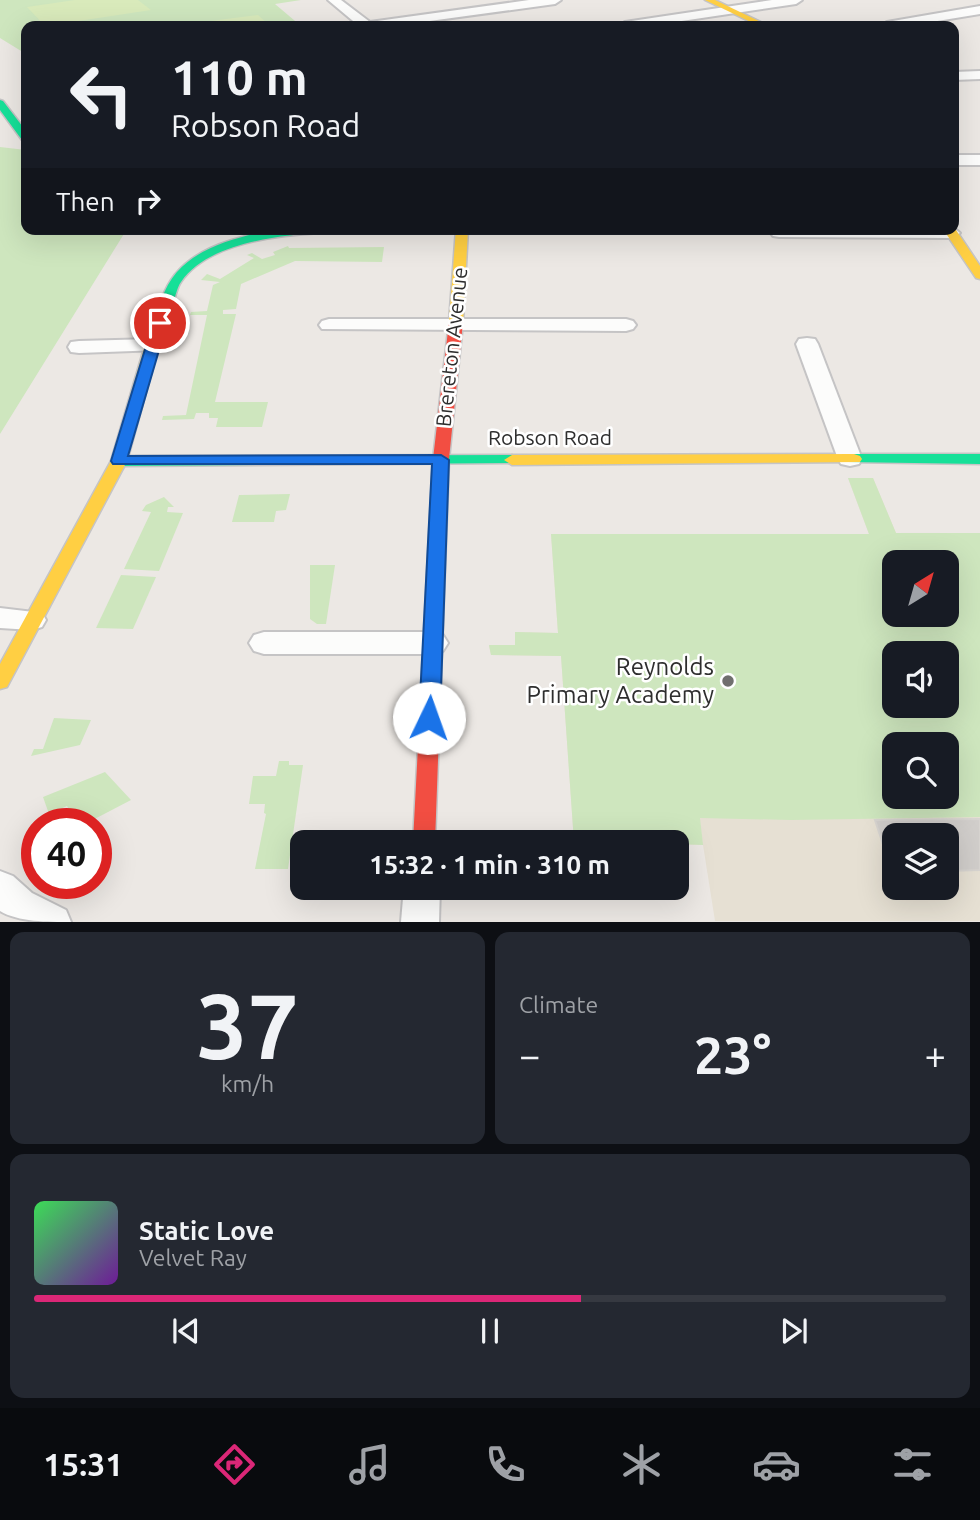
<!DOCTYPE html>
<meta charset="utf-8">
<style>
body{margin:0;font-family:Ubuntu,sans-serif;background:#242831;color:#f1f3f6;height:100vh;display:flex;flex-direction:column;font-size:26px;white-space:nowrap}
*{box-sizing:border-box;margin:0}
p{font-size:23px;color:#9ea1a6}
.icon{flex:none;width:38px;height:38px;fill:none;stroke:currentColor;stroke-width:2;stroke-linecap:round;stroke-linejoin:round}
.map{position:relative;height:922px;overflow:hidden}
.details{display:flex;flex-direction:column;gap:10px;padding:10px;background:#0d0f14;flex:1}
.details>*{flex:none}
.hud{position:absolute;left:21px;top:21px;width:938px;height:214px;border-radius:14px;box-shadow:0 7px 28px #0002;background:#171b24;color:#f1f3f6;overflow:hidden}
.needle{width:46px;rotate:37deg}
.fabs{position:absolute;left:882px;top:550px;display:grid;gap:14px}
.fabs a{display:grid;place-items:center;width:77px;height:77px;border-radius:14px;background:#171b24;box-shadow:0 7px 28px #0002;font-size:35px}
.speed{position:absolute;left:21px;top:808px;display:flex;gap:14px;font-size:35px;font-weight:700;text-align:center}
.speed>*{display:grid;place-content:center;width:91px;height:91px;border-radius:50%;background:#171b24;box-shadow:0 7px 28px #0002;line-height:1}
.speed .limit{border:10px solid #d22;background:#fff;color:#111}
.pin{position:absolute;display:grid;place-items:center;width:60px;height:60px;color:#fff;margin:-30px;border:4px solid #fff;border-radius:50%;box-shadow:0 2px 7px #0007}
.me{position:absolute;width:77px;margin:-38px;rotate:3deg;stroke-linejoin:round;filter:drop-shadow(0 0 5px #0008)}
.turn{display:flex;align-items:center;gap:24px;height:147px;padding:0 35px;font-size:32px}
.turn .icon{width:91px;height:91px;stroke-width:2.5}
.turn b{display:block;font-size:49px;line-height:60px}
.then{display:flex;align-items:center;height:66px;padding:0 35px;background:#0003;gap:14px;font-size:26px}
.big{font-size:52px;font-weight:700;line-height:1.1}
.details .card{flex:1;display:flex;flex-direction:column;justify-content:center;gap:10px;min-width:0;padding:0 24px;border-radius:14px;background:#242831}
.details .dial{align-items:center;gap:0}
.dial b{font-size:91px;line-height:1}
.song{display:flex;align-items:center;gap:21px}
.cover{width:84px;height:84px;border-radius:10px;background:linear-gradient(135deg,hsl(130 70% 55%),hsl(280 70% 35%))}
.played{height:7px;border-radius:4px;background:linear-gradient(90deg,#db2777 60%,#363941 60%)}
.keys{display:flex;justify-content:space-around;direction:ltr}
.heat{display:flex;justify-content:space-between;align-items:center;font-size:38px;direction:ltr}
.details .tiles{flex:1;display:grid;gap:10px;grid-template-columns:1fr 1fr}
.card:last-child{grid-column:span 2}
.trip{position:absolute;left:290px;top:830px;width:399px;height:70px;border-radius:14px;background:#171b24;box-shadow:0 7px 28px #0002;font-weight:700;line-height:70px;text-align:center}
.dock{display:flex;height:112px;justify-content:space-around;align-items:center;background:#090b0e;color:#9ea1a6}
.dock .icon{width:49px;height:49px}
.dock .selected{color:#db2777}
.dock b{font-size:32px;color:#f1f3f6}
.map>svg:first-child{display:block}
.education{fill:#e6e0d3;fill-rule:evenodd}
.green{fill:#cee6be;fill-rule:evenodd}
.pitch{fill:#d9eabb}
.building{fill:#d1cecb;stroke:#d7d4d0;stroke-width:2}
.lines{fill:none;stroke-linecap:round;stroke-linejoin:round}
.street-casing{stroke:#c5c4c5;stroke-width:4}
.fast-casing{stroke:#c5c4c5;stroke-width:3}
.slow-casing{stroke:#c5c4c5;stroke-width:3}
.jam-casing{stroke:#c5c4c5;stroke-width:3}
.street{fill:#fcfcfb;fill-rule:evenodd}
.fast{fill:#16e098;fill-rule:evenodd}
.slow{fill:#ffcf43;fill-rule:evenodd}
.jam{fill:#f24e42;fill-rule:evenodd}
.route{fill:#1a73e8;stroke:#114b97;stroke-width:2}
.poi-dot{fill:#706f6e;stroke:#fff;stroke-width:2.5}
.labels{text-anchor:middle;stroke-width:5;stroke-linejoin:round;paint-order:stroke}
.street-label{font-size:21px;fill:#2e2e2e;stroke:#fff}
.near-poi-label{font-size:24px;fill:#2e2e2e;stroke:#fff;text-anchor:end}
</style>
<div class="map">
<svg width="980" height="922" viewBox="0 0 980 922">
<rect width="100%" height="100%" fill="#ece8e4"/>
<!-- education -->
<path class="education" d="M 848,478 L 873,478 L 896,533 L 980,533 L 980,921 L 715,921 L 703,845 L 677,844 L 677,842 L 574,842 L 561,656 L 491,655 L 489,646 L 515,645 L 515,632 L 558,633 L 551,534 L 869,534 ZM 894,562 L 947,562 L 947,614 L 894,614 ZM 894,653 L 947,653 L 947,705 L 894,705 ZM 894,744 L 947,744 L 947,796 L 894,796 ZM 894,835 L 947,835 L 947,887 L 894,887 Z"/>
<!-- green -->
<g class="green">
<path d="M 0,0 L 301,0 L 275,4 L 301,26 L 26,26 L 26,54 L 0,38 Z"/>
<path d="M 0,147 L 26,150 L 26,229 L 127,229 L 0,434 Z"/>
<path d="M 288,246 L 289,248 L 384,247 L 382,262 L 295,261 L 241,284 L 236,309 L 223,310 L 223,314 L 236,314 L 215,402 L 268,402 L 262,427 L 216,427 L 218,418 L 209,418 L 209,413 L 196,413 L 194,419 L 162,420 L 163,416 L 186,415 L 207,315 L 190,315 L 191,312 L 207,311 L 213,285 L 220,282 L 201,280 L 207,274 L 220,279 L 254,258 L 247,255 L 252,253 L 262,259 L 275,255 L 273,252 Z"/>
<path d="M 848,478 L 873,478 L 896,533 L 980,533 L 980,817 L 791,820 L 700,818 L 703,845 L 677,844 L 677,842 L 574,842 L 561,656 L 491,655 L 489,645 L 515,645 L 515,632 L 558,633 L 551,534 L 869,534 ZM 894,562 L 947,562 L 947,614 L 894,614 ZM 894,653 L 947,653 L 947,705 L 894,705 ZM 894,744 L 947,744 L 947,796 L 894,796 Z"/>
<path d="M 290,494 L 286,510 L 276,511 L 274,522 L 232,522 L 239,495 Z"/>
<path d="M 164,497 L 174,507 L 168,507 L 167,512 L 183,513 L 159,571 L 124,569 L 151,512 L 142,511 L 146,505 Z"/>
<path d="M 310,565 L 335,565 L 326,624 L 317,624 L 310,619 Z"/>
<path d="M 121,575 L 156,577 L 133,629 L 96,628 Z"/>
<path d="M 54,718 L 91,720 L 80,745 L 31,756 L 34,749 L 43,749 Z"/>
<path d="M 279,761 L 289,761 L 289,765 L 303,765 L 288,869 L 255,869 L 266,814 L 264,813 L 265,804 L 249,804 L 253,776 L 276,776 Z"/>
<path d="M 105,772 L 131,800 L 85,824 L 76,824 L 67,806 L 49,814 L 43,797 Z"/>
</g>
<!-- pitch -->
<g class="pitch">
<path d="M 75,0 L 138,0 L 151,10 L 45,26 L 27,7 Z"/>
<path d="M 258,15 L 270,26 L 170,26 Z"/>
</g>
<!-- building -->
<path class="building" d="M 980,819 L 980,870 L 947,871 L 947,835 L 894,835 L 894,868 L 891,869 L 875,820 Z"/>
<g class="lines">
<defs>
<g id="street">
<path d="M 328,0 L 341,0 L 370,22 L 529,0 L 561,0 L 555,4 L 393,26 L 359,26 Z"/>
<path d="M 772,0 L 802,0 L 796,4 L 648,26 L 619,26 L 625,22 Z"/>
<path d="M 980,6 L 980,14 L 907,26 L 881,26 L 887,22 Z"/>
<path d="M 980,71 L 980,79 L 954,80 L 954,72 Z"/>
<rect x="954" y="155" width="26" height="10"/>
<path d="M 772,229 L 954,228 L 960,233 L 951,238 L 779,237 L 773,236 L 770,232 Z"/>
<path d="M 329,319 L 626,319 L 633,321 L 636,325 L 633,329 L 626,331 L 322,329 L 319,325 L 322,321 Z"/>
<path d="M 807,338 L 815,339 L 818,344 L 862,459 L 859,464 L 850,466 L 841,464 L 838,459 L 796,344 L 799,339 Z"/>
<path d="M 152,339 L 160,340 L 163,345 L 160,350 L 79,353 L 71,352 L 68,347 L 71,342 L 79,341 Z"/>
<path d="M 0,608 L 42,613 L 46,620 L 42,627 L 32,630 L 0,628 Z"/>
<path d="M 264,632 L 433,632 L 443,635 L 448,643 L 443,651 L 433,654 L 264,654 L 254,651 L 249,643 L 254,635 Z"/>
<path d="M 0,871 L 13,876 L 32,893 L 66,910 L 71,922 C 48,922 18,922 0,911 Z"/>
<path d="M 404,887 L 440,887 L 439,922 L 401,922 Z"/>
</g>
<g id="fast">
<path d="M 0,100 L 3,101 L 26,131 L 26,141 L 22,140 L 0,110 Z"/>
<path d="M 279,229 L 327,229 L 321,233 C 279,235 207,243 181,282 C 177,287 176,296 173,302 L 163,302 L 162,299 C 177,250 234,237 279,229 Z"/>
<path d="M 854,454 L 980,454 L 980,464 L 848,462 L 846,459 L 848,456 Z"/>
<path d="M 512,455 L 520,460 L 518,463 L 119,466 L 111,461 L 119,456 Z"/>
</g>
<g id="slow">
<path d="M 705,0 L 715,0 L 769,26 L 759,26 Z"/>
<path d="M 954,227 L 980,266 L 980,279 L 976,278 L 943,229 Z"/>
<path d="M 456,229 L 468,229 L 463,322 L 456,326 L 449,322 Z"/>
<path d="M 168,295 L 174,299 L 159,345 L 127,461 L 7,687 L 0,689 L 0,664 L 111,461 L 145,345 L 162,299 Z"/>
<path d="M 854,454 L 860,456 L 862,459 L 860,462 L 512,465 L 504,460 L 512,455 Z"/>
</g>
<path id="jam" d="M 456,318 L 463,322 L 449,459 L 435,842 L 413,842 L 433,459 L 449,322 Z"/>
</defs>
<!-- street casing -->
<use href="#street" class="street-casing"/>
<!-- fast casing -->
<use href="#fast" class="fast-casing"/>
<!-- slow casing -->
<use href="#slow" class="slow-casing"/>
<!-- jam casing -->
<use href="#jam" class="jam-casing"/>
<!-- street -->
<use href="#street" class="street"/>
<!-- fast -->
<use href="#fast" class="fast"/>
<!-- slow -->
<use href="#slow" class="slow"/>
<!-- jam -->
<use href="#jam" class="jam"/>
</g>
<!-- route -->
<path class="route" d="M 160,319 L 167,323 L 128,456 L 441,455 L 449,460 L 440,718 L 437,723 L 429,726 L 422,723 L 419,718 L 432,464 L 113,464 L 111,461 L 153,323 Z"/>
<!-- markers -->
<circle class="poi-dot" cx="728" cy="681" r="7"/>
<g class="labels">
<!-- street labels -->
<g class="street-label">
<text transform="translate(452 347) rotate(-84)" y="7">Brereton Avenue</text>
<text x="550" y="445">Robson Road</text>
</g>
<!-- near-poi labels -->
<g class="near-poi-label">
<text x="714" y="675">Reynolds<tspan x="714" dy="28">Primary Academy</tspan></text>
</g>
</g>
</svg>
<div class="fabs">
<a><svg class="needle" viewBox="-14 -14 28 28"><path d="M0-13l5 13h-10z" fill="#e53935"/><path d="M0 13l5-13h-10z" fill="#9ea1a6"/></svg></a>
<a><svg class="icon" aria-label="sound" viewBox="0 0 24 24"><path d="M4 9h4l5-4v14l-5-4H4zM17 9q2 3 0 6"/></svg></a>
<a><svg class="icon" aria-label="search" viewBox="0 0 24 24"><circle cx="10" cy="10" r="6"/><path d="M15 15l6 6"/></svg></a>
<a><svg class="icon" aria-label="layers" viewBox="0 0 24 24"><path d="M12 4l9 5-9 5-9-5zM3 14l9 5 9-5"/></svg></a>
</div>
<div class="speed"><div class="limit">40</div></div>
<div class="pin" style="left:160px;top:323px;background:#d93025"><svg class="icon" aria-label="arrive" viewBox="0 0 24 24"><path d="M6 21V4h12l-3 4 3 4H6"/></svg></div>
<svg class="me" style="left:429px;top:718px" viewBox="-20 -20 40 40"><circle r="19" fill="#fff"/><path d="M0-13L10 11 0 6-10 11z" fill="#1a73e8"/></svg>
<div class="trip">15:32 · 1 min · 310 m</div>
<div class="hud">
<div class="turn"><svg class="icon" aria-label="left" viewBox="0 0 24 24"><path d="M17 20v-9H6M10 6l-5 5 5 5"/></svg><div><b>110 m</b>Robson Road</div></div>
<div class="then">Then<svg class="icon" aria-label="right" viewBox="0 0 24 24"><path d="M7 20v-9h11M14 6l5 5-5 5"/></svg></div>
</div>
</div>
<section class="details">
<div class="tiles">
<div class="card dial"><b>37</b><p>km/h</p></div>
<div class="card"><p>Climate</p>
<div class="heat"><a>−</a><b class="big">23°</b><a>+</a></div>
</div>
<div class="card">
<div class="song"><i class="cover"></i><div><b>Static Love</b><p>Velvet Ray</p></div></div>
<div class="played"></div>
<div class="keys"><svg class="icon" aria-label="previous" viewBox="0 0 24 24"><path d="M18 5L8 12l10 7zM5 5v14"/></svg><svg class="icon" aria-label="pause" viewBox="0 0 24 24"><path d="M8 5v14M16 5v14"/></svg><svg class="icon" aria-label="next" viewBox="0 0 24 24"><path d="M6 5l10 7-10 7zM19 5v14"/></svg></div>
</div>
</div>
</section>
<nav class="dock">
<b>15:31</b>
<svg class="icon selected" aria-label="directions" viewBox="0 0 24 24"><path d="M12 3l9 9-9 9-9-9zM9 14v-3h6M13 9l2 2-2 2"/></svg>
<svg class="icon" aria-label="music" viewBox="0 0 24 24"><path d="M9 18V5l10-2v13"/><circle cx="6" cy="18" r="3"/><circle cx="16" cy="16" r="3"/></svg>
<svg class="icon" aria-label="phone" viewBox="0 0 24 24"><path d="M5 4h4l2 5-3 2q2 4 5 5l2-3 5 2v4C11 20 4 13 5 4z"/></svg>
<svg class="icon" aria-label="climate" viewBox="0 0 24 24"><path d="M12 3v18M4 7l16 10M4 17L20 7"/></svg>
<svg class="icon" aria-label="car" viewBox="0 0 24 24"><path d="M5 17H2v-5l4-1 3-4h7l3 4 3 1v5h-3M9 17h6M6 11h13"/><circle cx="7" cy="17" r="2"/><circle cx="17" cy="17" r="2"/></svg>
<svg class="icon" aria-label="filters" viewBox="0 0 24 24"><path d="M4 7h16M4 17h16"/><circle cx="9" cy="7" r="2"/><circle cx="15" cy="17" r="2"/></svg>
</nav>
